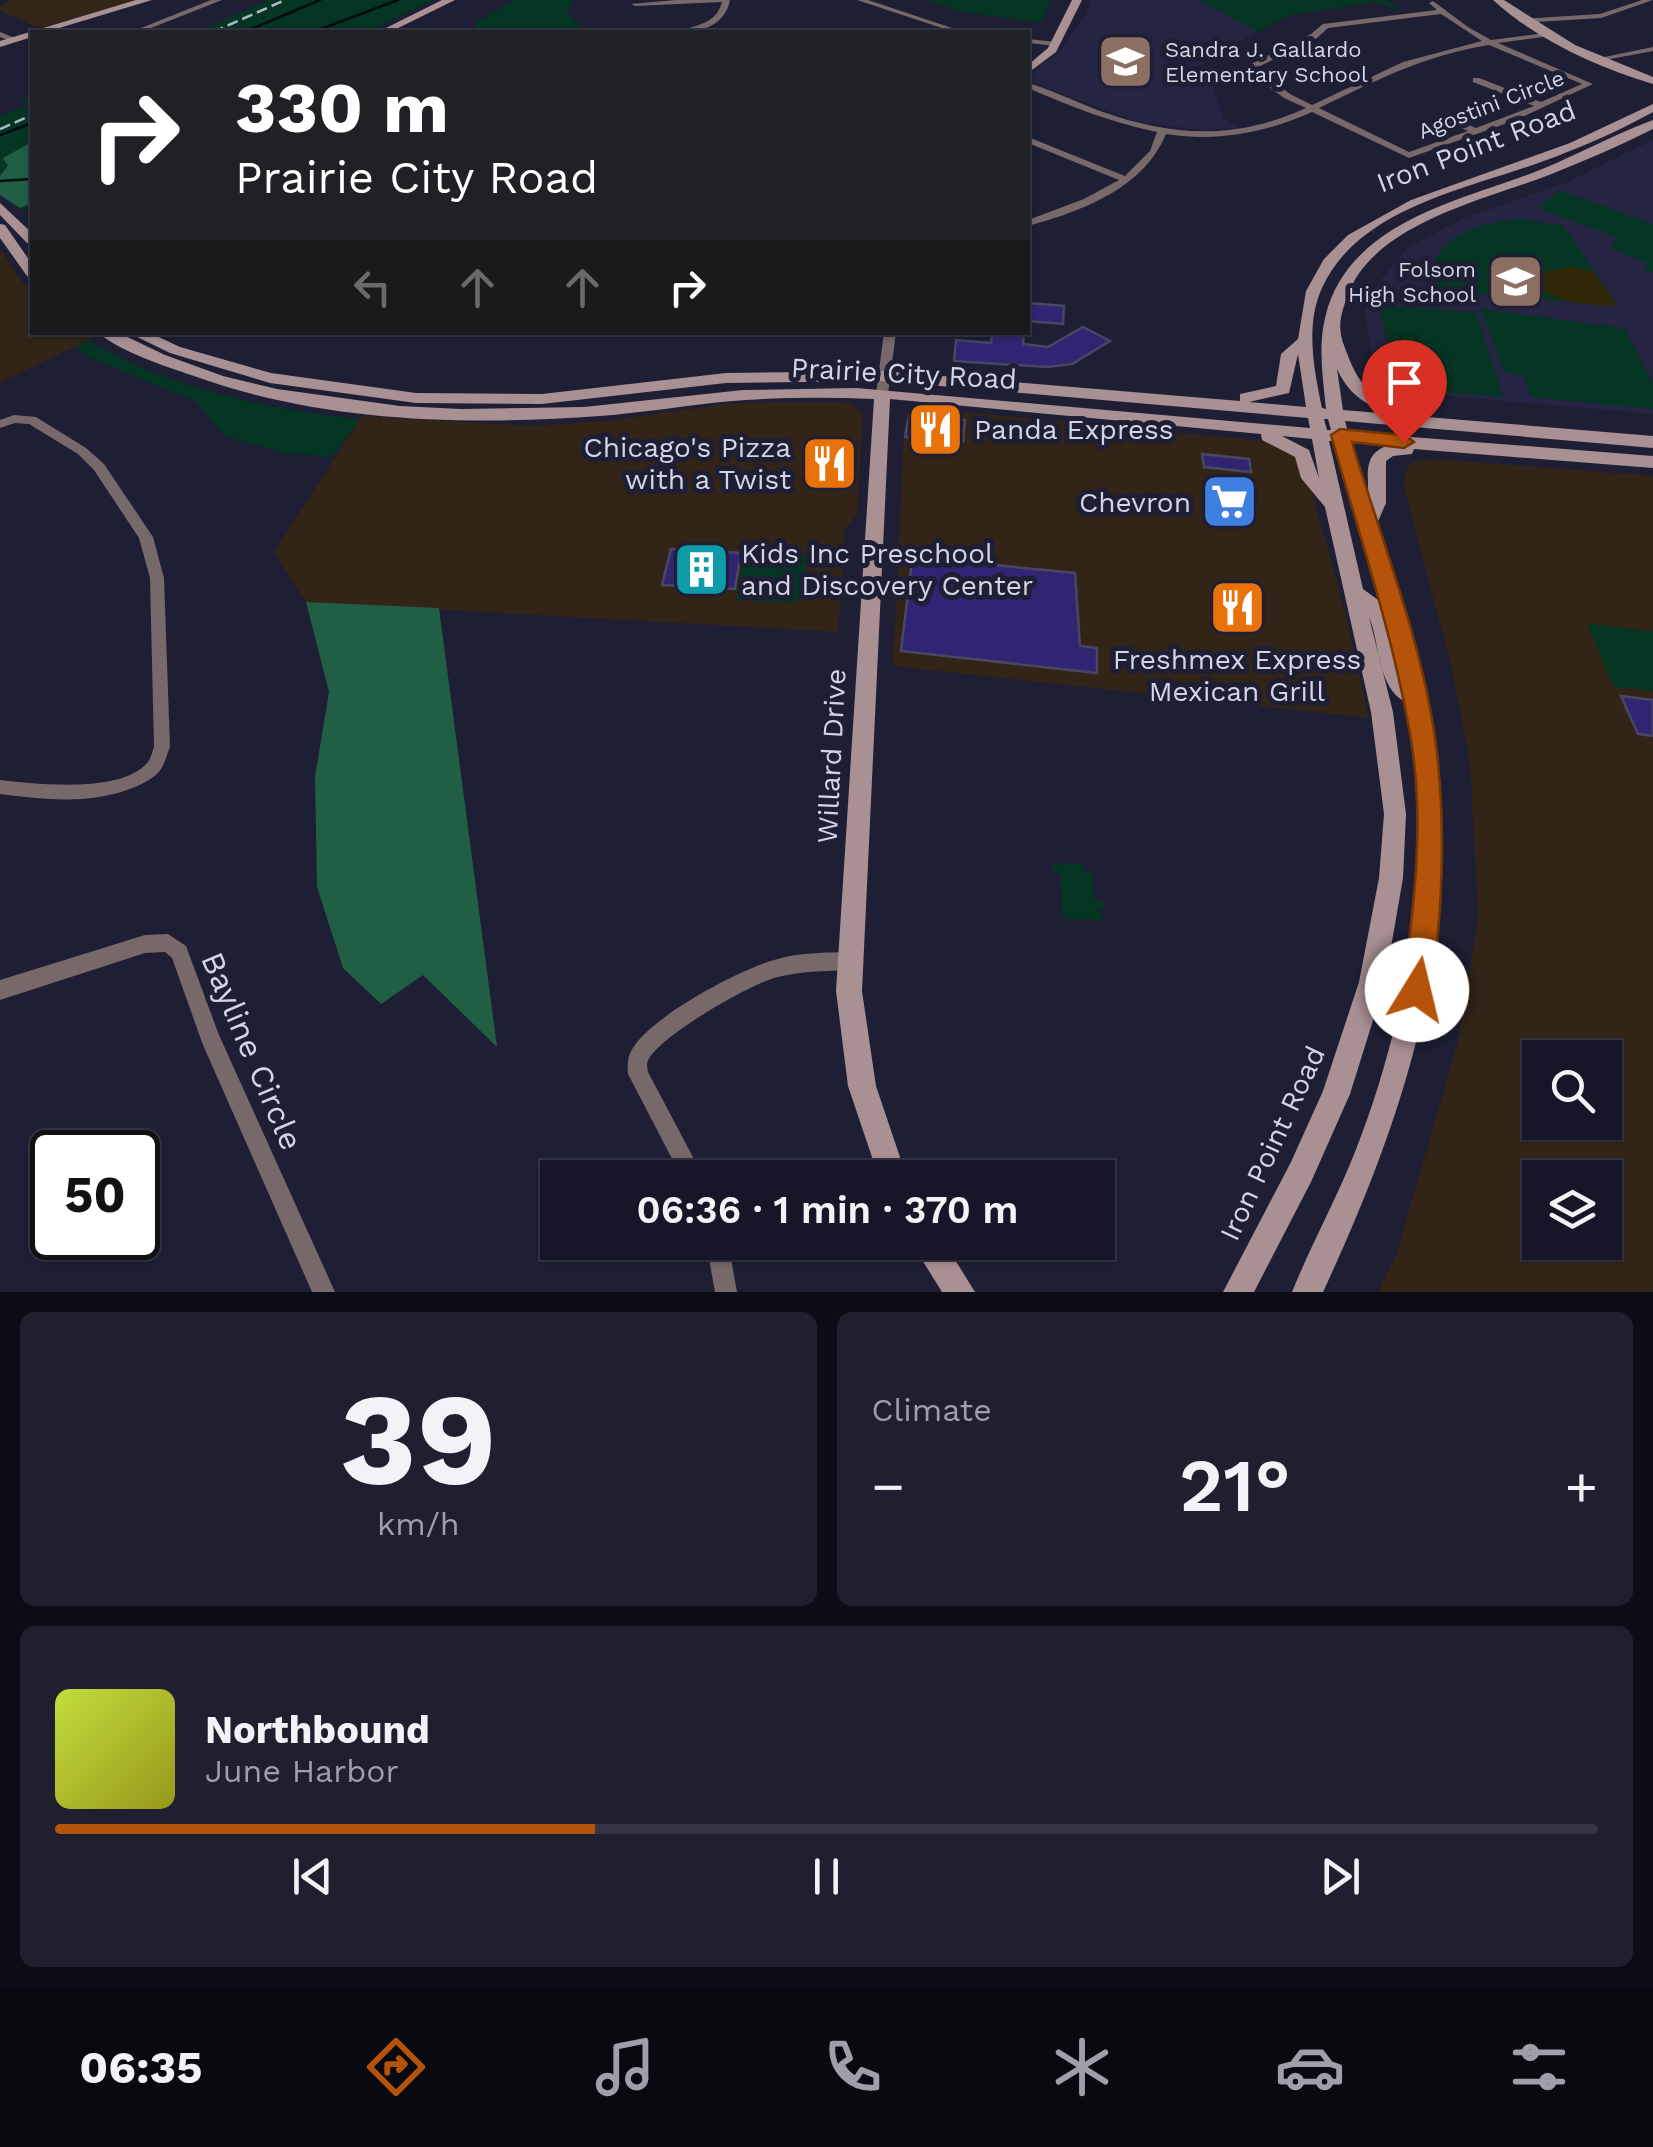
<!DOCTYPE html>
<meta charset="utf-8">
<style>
body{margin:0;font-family:"Work Sans",sans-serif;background:#1f1f30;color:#f1f3f6;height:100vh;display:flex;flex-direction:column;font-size:38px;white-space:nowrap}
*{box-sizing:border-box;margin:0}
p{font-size:32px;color:#9e9fa8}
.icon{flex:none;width:55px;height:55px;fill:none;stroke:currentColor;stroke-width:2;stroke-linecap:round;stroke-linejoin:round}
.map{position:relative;height:1292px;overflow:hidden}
.drawer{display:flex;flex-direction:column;gap:20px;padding:20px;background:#0c0c16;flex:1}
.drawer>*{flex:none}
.hud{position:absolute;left:30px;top:30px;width:1000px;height:305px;border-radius:0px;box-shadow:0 2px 8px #0004,0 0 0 2px #353545;background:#202124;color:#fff;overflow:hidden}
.fabs{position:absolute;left:1522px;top:1040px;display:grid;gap:20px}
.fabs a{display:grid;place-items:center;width:100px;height:100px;border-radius:0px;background:#161628;box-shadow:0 2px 8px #0004,0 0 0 2px #353545;font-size:50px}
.speed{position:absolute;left:30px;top:1130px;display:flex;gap:20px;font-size:50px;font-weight:700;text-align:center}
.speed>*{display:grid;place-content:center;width:130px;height:130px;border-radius:50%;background:#161628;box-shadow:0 2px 8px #0004,0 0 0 2px #353545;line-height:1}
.speed .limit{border:5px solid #111;border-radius:15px;background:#fff;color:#111}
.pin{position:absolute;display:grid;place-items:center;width:85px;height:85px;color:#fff;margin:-102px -42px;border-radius:50% 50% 50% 0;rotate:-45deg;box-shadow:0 0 10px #0007}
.pin .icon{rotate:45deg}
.me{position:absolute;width:110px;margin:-55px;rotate:9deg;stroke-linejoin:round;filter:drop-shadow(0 0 8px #0008)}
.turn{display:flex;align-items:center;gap:35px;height:210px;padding:0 40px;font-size:45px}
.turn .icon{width:130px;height:130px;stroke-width:2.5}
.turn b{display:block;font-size:70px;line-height:85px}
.lanes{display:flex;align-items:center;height:95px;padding:0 40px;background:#0003;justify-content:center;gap:50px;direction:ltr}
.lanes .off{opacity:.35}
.big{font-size:75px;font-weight:600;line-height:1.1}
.drawer .widget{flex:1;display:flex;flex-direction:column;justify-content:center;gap:15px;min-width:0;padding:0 35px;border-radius:15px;background:#1f1f30}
.drawer .dial{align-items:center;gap:0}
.dial b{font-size:130px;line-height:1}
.song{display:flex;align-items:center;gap:30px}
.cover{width:120px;height:120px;border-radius:15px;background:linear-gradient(135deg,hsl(70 70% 55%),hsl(60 70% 35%))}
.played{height:10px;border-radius:5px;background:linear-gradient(90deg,#b45309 35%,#353545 35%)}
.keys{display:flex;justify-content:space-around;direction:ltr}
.heat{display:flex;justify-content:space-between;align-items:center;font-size:55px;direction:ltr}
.drawer .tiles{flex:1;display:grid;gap:20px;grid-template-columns:1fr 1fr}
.widget:last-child{grid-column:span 2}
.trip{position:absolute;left:540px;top:1160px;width:575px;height:100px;border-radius:0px;background:#161628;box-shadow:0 2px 8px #0004,0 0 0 2px #353545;font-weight:600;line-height:100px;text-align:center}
.tab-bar{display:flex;height:160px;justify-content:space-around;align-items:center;background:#090910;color:#9e9fa8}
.tab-bar .icon{width:70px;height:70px}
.tab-bar .active{color:#b45309}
.tab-bar b{font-size:45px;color:#f1f3f6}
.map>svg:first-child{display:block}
.commercial{fill:#322518;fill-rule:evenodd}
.industrial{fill:#312617}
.built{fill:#252442}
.green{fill:#053523}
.forest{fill:#215f45}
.sand{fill:#302806}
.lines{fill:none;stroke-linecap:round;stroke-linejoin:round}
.stream{stroke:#000c11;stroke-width:2.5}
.building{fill:#312573;stroke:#474761;stroke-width:2.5}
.street{fill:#77686a;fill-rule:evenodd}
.secondary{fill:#a99093;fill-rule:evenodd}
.rail{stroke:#b4b5c6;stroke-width:2.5;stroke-dasharray:11 5;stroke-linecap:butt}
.route{fill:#b45309;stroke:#753606;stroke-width:2.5}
.labels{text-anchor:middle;stroke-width:10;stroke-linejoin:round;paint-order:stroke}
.far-poi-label{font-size:22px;fill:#d3d4e4;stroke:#1e1e35;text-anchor:start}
.far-street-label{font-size:22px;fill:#d3d4e4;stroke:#1e1e35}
.street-label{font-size:28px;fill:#d3d4e4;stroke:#1e1e35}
.poi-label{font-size:28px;fill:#d3d4e4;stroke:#1e1e35;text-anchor:start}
.near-street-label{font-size:32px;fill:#d3d4e4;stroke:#1e1e35}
</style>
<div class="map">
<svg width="1653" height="1292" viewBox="0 0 1653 1292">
<rect width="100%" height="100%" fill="#1e1e35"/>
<!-- commercial -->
<g class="commercial">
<path d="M 0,248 L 20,280 L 32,291 L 32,332 L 84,333 L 92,338 L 0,383 Z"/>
<path d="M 818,402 L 850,403 L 863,413 L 857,514 L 845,529 L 838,632 L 306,602 L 274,552 L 362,416 L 529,426 L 607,421 L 732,403 Z"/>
<path d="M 921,408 L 1274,442 L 1304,462 L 1345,611 L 1369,718 L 893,666 L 904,430 L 909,411 Z"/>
<path d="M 1437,459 L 1653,476 L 1653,1292 L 1378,1292 L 1396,1255 L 1458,1041 L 1478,917 L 1470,763 L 1452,670 L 1404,486 L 1405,472 L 1412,462 ZM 1540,1058 L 1605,1058 L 1605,1122 L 1540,1122 ZM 1540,1178 L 1605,1178 L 1605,1242 L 1540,1242 Z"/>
</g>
<!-- industrial -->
<path class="industrial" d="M 11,0 L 139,0 L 40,28 L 0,11 L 0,6 Z"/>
<!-- built -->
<g class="built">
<path d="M 1090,0 L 1199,0 L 1258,32 L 1202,58 L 1224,118 L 1239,128 L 1204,130 L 1140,123 L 1028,81 L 1028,76 L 1061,50 L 1086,14 Z"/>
<path d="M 1653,140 L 1653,414 L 1390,391 L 1376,382 L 1365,315 L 1370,293 L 1407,248 L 1462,219 L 1565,183 Z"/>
</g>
<!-- green -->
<g class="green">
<path d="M 268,0 L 434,0 L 367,32 L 197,32 Z"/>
<path d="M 515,0 L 573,0 L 567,12 L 585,30 L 481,32 L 476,29 L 476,22 Z"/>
<path d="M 926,0 L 1051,0 L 1041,23 L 963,12 Z"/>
<path d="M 1199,0 L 1386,0 L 1404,12 L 1376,2 L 1291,15 L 1258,32 Z"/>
<path d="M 32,96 L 32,208 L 22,210 L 0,195 L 0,116 L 28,105 L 21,101 Z"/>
<path d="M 1559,190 L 1653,224 L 1653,272 L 1644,269 L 1649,263 L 1609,248 L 1619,238 L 1538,208 Z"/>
<path d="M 1518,219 L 1563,225 L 1618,306 L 1439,290 L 1435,262 C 1446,231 1489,222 1518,219 Z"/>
<path d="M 1379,305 L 1476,313 L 1503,397 L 1397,387 Z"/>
<path d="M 1481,309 L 1624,328 L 1653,384 L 1653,409 L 1531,397 L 1525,376 L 1504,372 Z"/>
<path d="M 88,340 C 170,389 266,409 360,419 L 332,457 L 284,453 L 225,436 L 194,400 L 92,359 L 75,347 Z"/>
<path d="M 745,552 L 807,555 L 801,598 L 793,603 L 736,600 Z"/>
<path d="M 1587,624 L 1653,631 L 1653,691 L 1614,687 Z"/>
<path d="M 1053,863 L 1061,864 L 1063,870 L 1063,863 L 1082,864 L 1083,871 L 1092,872 L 1094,899 L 1104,902 L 1104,909 L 1098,910 L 1104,920 L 1063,919 L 1060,874 L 1053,873 Z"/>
</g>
<!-- forest -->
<g class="forest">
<path d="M 32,142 L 32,203 L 20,208 L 0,195 L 0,176 L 8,166 L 3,158 Z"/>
<path d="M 306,602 L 439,608 L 497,1047 L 423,975 L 381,1004 L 343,968 L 317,887 L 315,777 L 329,692 Z"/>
</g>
<!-- sand -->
<path class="sand" d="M 1572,267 L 1592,271 L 1618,306 C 1596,305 1546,304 1536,282 L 1540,272 Z"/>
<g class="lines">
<!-- stream -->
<g class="stream">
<path d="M 244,32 L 320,0"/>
<path d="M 313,32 L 398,0"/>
<path d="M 0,135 L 32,123"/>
<path d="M 0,181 L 32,179"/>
</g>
</g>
<!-- building -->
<g class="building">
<path d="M 1028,303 L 1064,306 L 1063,324 L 1028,321 Z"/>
<path d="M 1083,327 L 1110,341 L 1072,364 L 1047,367 L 954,361 L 956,340 L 991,343 L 993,332 L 1024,332 L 1023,344 L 1048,347 Z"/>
<path d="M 909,415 L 965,420 L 963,442 L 905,437 Z"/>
<path d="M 1202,454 L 1249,459 L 1251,472 L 1204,467 Z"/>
<path d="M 1216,492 L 1246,496 L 1255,511 L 1208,507 L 1208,494 Z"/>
<path d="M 671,549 L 741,553 L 735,589 L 662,585 Z"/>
<path d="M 933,559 L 1075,573 L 1080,646 L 1097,648 L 1097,673 L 901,651 L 912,561 L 933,563 Z"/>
<path d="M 1621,696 L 1653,700 L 1653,736 L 1638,734 Z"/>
</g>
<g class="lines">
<!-- street -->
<g class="street">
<path d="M 211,0 L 222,0 L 141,32 L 131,32 Z"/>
<path d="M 676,0 L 730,0 C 725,26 700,33 677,32 C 695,25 716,25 722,2 L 635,6 L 631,4 Z"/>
<path d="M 857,0 L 868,0 L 964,32 L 954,32 Z"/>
<path d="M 1642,0 L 1653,0 L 1601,18 L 1522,23 L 1518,21 L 1522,19 L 1600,14 Z"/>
<path d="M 1433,1 L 1468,27 L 1491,40 L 1546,33 L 1543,37 L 1498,43 L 1593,84 L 1516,120 L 1409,158 L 1312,112 C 1265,133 1218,142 1166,134 C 1143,189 1082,211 1028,226 L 1028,220 L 1084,199 L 1119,180 L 1028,143 L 1028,137 L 1125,176 L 1150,151 L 1157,132 C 1112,123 1070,106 1028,88 L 1028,83 C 1052,90 1076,102 1100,111 C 1173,137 1235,140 1306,108 L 1284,98 L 1247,70 L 1247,66 L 1311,34 L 1323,24 L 1437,10 L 1429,3 ZM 1441,14 L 1482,41 L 1403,62 L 1312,105 L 1290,94 L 1256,68 L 1317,38 L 1328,28 ZM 1489,45 L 1582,84 L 1541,102 L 1479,78 L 1473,78 L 1473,82 L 1534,106 L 1476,128 L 1449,116 L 1443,116 L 1443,120 L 1468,131 L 1409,152 L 1319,108 C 1377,80 1425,55 1489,45 Z"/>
<path d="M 0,32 L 15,38 L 16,40 L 12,42 L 0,37 Z"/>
<path d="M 1028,39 L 1056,42 L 1060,44 L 1056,46 L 1028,43 Z"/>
<path d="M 1653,47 L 1653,51 L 1594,62 L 1590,60 Z"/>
<path d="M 884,332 L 896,332 L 888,394 L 882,398 L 876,394 Z"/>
<path d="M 14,415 L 36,417 L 86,448 L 104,464 L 153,537 L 164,578 L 170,747 C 167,754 165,763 161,769 C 156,777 144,783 135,787 C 91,805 45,800 0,794 L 0,780 C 36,784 122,794 148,762 C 151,758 152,752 154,747 L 150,578 L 139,538 L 94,470 L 78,454 L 29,424 L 15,423 L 0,428 L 0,420 Z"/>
<path d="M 168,934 L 186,946 L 219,1035 L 335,1292 L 312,1292 L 203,1045 L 172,958 L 165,952 L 145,953 L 0,1000 L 0,980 L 145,935 Z"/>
<path d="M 851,952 L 858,954 L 860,961 L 858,968 L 851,970 C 825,971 799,971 774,978 C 745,987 666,1033 650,1057 C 646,1063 647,1065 648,1072 L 704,1178 L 682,1178 L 628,1074 C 627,1063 628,1054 635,1045 C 657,1014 737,971 774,960 C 798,952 825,953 851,952 Z"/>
<path d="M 706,1242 L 728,1242 L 737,1292 L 715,1292 Z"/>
</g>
<!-- secondary -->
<g class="secondary">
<path d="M 136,0 L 152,0 L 46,32 L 32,32 L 32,37 L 0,47 L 0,41 Z"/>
<path d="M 442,0 L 455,0 L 390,32 L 378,32 Z"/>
<path d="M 1072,0 L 1082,0 L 1056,52 L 1028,73 L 1028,65 L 1048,48 Z"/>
<path d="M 1493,0 L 1504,0 L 1575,45 L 1653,77 L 1653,84 C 1597,67 1537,40 1493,0 Z"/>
<path d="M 1653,104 L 1653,112 C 1617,132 1580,148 1541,162 C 1467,189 1358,208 1322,288 C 1305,325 1314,370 1322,408 L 1326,409 C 1323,379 1318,347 1325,318 C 1346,226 1451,203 1527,175 C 1570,159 1610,136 1653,120 L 1653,129 C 1619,146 1584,161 1549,175 C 1484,200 1372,224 1347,297 C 1340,317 1337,328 1345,348 C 1359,386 1367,395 1407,405 L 1409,409 L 1401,414 C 1370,408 1351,399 1337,369 L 1343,410 L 1653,436 L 1653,448 L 1345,421 L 1348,432 L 1653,456 L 1653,468 L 1414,449 L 1412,454 L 1393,456 L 1386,461 L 1386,503 L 1376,526 C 1403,610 1431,696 1439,785 C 1456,963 1397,1133 1323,1292 L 1292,1292 C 1311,1245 1336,1200 1355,1152 C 1411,1009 1434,855 1406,702 C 1377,689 1380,642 1369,617 L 1393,712 L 1406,814 L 1403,878 L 1385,982 L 1350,1094 L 1311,1182 L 1254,1292 L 1223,1292 L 1291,1162 L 1323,1091 L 1359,982 L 1379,878 L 1384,814 L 1371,712 L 1325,507 L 1301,478 L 1295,457 L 1262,440 L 1261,434 L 890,399 L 862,991 L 876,1086 L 907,1178 L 879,1178 L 848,1086 L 836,991 L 874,399 C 823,397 772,397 721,402 C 681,406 641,413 600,416 C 466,426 321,422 194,376 C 162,365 123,353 97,332 L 117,332 L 165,355 L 223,376 L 277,389 L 400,406 L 461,409 L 584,407 L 743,390 L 856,388 L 1310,428 L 1308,418 L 883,381 L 726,383 L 542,404 L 416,403 L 270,383 L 170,353 L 127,332 L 148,332 L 180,347 L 271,373 L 416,393 L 542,394 L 726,373 L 883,371 L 1240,401 L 1240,394 L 1276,386 L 1281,354 L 1298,339 L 1306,291 L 1324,259 L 1348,235 L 1411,200 L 1570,143 ZM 1298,354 L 1306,407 L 1249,402 L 1289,393 ZM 1324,419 L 1328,419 L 1331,430 L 1327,430 ZM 1282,436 L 1312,439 L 1319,478 L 1309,450 ZM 1329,441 L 1334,441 L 1381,602 L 1363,589 ZM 1351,443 L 1387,446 C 1360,455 1370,480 1368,502 Z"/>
<path d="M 0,203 L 32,233 L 32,244 L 27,243 L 0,215 Z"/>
<path d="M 0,224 L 5,225 L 32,264 L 32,277 L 27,276 L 0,238 Z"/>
<path d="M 911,1242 L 944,1242 L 975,1292 L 942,1292 Z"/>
</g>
<!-- rail -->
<g class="rail">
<path d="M 213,32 L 285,0"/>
<path d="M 0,129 L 32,115"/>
</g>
</g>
<!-- route -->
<path class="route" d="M 1340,429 L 1404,435 L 1414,442 L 1404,448 L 1352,442 C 1382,543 1425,648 1437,753 C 1446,834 1442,910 1432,990 L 1427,1001 L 1417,1005 L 1407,1001 L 1402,990 C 1414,910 1424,828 1412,746 C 1395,641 1360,538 1331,435 Z"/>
<!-- icons -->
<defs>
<symbol id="school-square" viewBox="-11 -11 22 22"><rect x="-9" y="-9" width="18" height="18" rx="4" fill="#8d6e63" stroke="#1e1e35"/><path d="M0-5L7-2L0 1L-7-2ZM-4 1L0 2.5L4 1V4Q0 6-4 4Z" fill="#fff"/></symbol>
<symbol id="restaurant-square" viewBox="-11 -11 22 22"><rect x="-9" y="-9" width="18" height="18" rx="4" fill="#e8710a" stroke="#1e1e35"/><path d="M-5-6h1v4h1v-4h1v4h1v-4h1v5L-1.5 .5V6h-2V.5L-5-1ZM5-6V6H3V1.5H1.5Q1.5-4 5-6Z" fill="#fff"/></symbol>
<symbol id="supermarket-square" viewBox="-11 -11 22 22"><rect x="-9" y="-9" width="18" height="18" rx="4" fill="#3f7fe0" stroke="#1e1e35"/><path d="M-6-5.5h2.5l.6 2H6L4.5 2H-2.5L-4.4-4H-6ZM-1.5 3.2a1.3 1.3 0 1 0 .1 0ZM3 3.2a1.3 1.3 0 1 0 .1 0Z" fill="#fff"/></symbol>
<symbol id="building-square" viewBox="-11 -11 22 22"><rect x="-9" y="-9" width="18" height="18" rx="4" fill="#0f9aa8" stroke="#1e1e35"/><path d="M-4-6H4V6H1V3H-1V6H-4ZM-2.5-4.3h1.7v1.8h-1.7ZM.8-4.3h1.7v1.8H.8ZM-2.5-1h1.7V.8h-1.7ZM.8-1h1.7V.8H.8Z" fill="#fff"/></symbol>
</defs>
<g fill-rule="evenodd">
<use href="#school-square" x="1094" y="30" width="63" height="63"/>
<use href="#school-square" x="1484" y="250" width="63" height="63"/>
<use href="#restaurant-square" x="904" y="398" width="63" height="63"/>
<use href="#restaurant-square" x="798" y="432" width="63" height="63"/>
<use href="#supermarket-square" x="1198" y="470" width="63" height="63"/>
<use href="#building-square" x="670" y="538" width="63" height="63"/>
<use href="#restaurant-square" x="1206" y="576" width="63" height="63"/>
</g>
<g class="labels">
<!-- far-poi labels -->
<g class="far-poi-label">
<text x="1165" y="57">Sandra J. Gallardo<tspan x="1165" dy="25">Elementary School</tspan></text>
<text x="1476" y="277" text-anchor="end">Folsom<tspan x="1476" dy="25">High School</tspan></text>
</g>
<!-- far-street labels -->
<g class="far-street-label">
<text transform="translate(1491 104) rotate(-21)" y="8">Agostini Circle</text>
</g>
<!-- street labels -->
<g class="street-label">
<text transform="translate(1476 146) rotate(-21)" y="10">Iron Point Road</text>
<text transform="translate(904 373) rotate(3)" y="10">Prairie City Road</text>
<text transform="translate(831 756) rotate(-87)" y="10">Willard Drive</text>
<text transform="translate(1272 1143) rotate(-65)" y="10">Iron Point Road</text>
</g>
<!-- poi labels -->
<g class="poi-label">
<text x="974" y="439">Panda Express</text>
<text x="791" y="457" text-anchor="end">Chicago's Pizza<tspan x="791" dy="32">with a Twist</tspan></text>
<text x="1191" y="512" text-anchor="end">Chevron</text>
<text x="741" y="563">Kids Inc Preschool<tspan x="741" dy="32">and Discovery Center</tspan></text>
<text x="1237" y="669" text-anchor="middle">Freshmex Express<tspan x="1237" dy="32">Mexican Grill</tspan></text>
</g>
<!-- near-street labels -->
<g class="near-street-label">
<text transform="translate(252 1051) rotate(67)" y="11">Bayline Circle</text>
</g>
</g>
</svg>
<div class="fabs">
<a><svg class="icon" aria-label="search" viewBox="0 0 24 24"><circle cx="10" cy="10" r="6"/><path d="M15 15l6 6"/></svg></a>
<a><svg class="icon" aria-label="layers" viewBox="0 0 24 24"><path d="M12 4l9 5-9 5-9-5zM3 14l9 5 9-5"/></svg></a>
</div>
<div class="speed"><div class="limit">50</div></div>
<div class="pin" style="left:1404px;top:442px;background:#d93025"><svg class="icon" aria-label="arrive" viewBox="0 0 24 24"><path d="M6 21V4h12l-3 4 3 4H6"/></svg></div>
<svg class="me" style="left:1417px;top:990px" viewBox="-20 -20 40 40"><circle r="19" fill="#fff"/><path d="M0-13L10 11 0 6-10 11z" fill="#b45309"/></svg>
<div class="trip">06:36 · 1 min · 370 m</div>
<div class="hud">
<div class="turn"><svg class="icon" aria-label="right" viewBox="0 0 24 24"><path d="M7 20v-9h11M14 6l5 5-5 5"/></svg><div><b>330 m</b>Prairie City Road</div></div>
<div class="lanes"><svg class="icon off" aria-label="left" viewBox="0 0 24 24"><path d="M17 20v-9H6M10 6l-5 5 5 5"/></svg><svg class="icon off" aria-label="ahead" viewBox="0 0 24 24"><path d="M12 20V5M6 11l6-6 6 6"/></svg><svg class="icon off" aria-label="ahead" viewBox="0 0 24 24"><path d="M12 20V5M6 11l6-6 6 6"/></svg><svg class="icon" aria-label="right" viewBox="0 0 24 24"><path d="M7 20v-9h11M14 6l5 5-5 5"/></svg></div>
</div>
</div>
<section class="drawer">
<div class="tiles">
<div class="widget dial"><b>39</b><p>km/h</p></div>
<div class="widget"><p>Climate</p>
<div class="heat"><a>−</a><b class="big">21°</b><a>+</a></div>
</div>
<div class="widget">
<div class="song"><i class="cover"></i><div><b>Northbound</b><p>June Harbor</p></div></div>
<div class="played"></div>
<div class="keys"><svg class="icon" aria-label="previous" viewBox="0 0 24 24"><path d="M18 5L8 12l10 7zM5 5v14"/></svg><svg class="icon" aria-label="pause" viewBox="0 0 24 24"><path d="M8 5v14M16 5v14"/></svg><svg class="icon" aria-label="next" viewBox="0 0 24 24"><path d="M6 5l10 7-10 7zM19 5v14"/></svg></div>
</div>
</div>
</section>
<nav class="tab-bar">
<b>06:35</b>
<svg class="icon active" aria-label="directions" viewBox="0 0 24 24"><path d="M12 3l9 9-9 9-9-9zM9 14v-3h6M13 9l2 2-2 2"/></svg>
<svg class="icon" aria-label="music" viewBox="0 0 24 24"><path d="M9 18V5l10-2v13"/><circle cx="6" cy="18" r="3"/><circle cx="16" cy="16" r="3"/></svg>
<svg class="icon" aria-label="phone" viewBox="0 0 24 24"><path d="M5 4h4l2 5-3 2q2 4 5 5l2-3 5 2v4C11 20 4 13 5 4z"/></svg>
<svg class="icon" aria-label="climate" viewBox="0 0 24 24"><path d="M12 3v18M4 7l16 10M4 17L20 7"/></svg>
<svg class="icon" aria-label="car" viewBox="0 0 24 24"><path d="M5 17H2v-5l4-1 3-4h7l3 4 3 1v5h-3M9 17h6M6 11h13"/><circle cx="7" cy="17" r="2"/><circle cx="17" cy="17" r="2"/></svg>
<svg class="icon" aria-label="filters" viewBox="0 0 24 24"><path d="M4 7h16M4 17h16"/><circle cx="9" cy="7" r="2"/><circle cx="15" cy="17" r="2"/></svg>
</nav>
